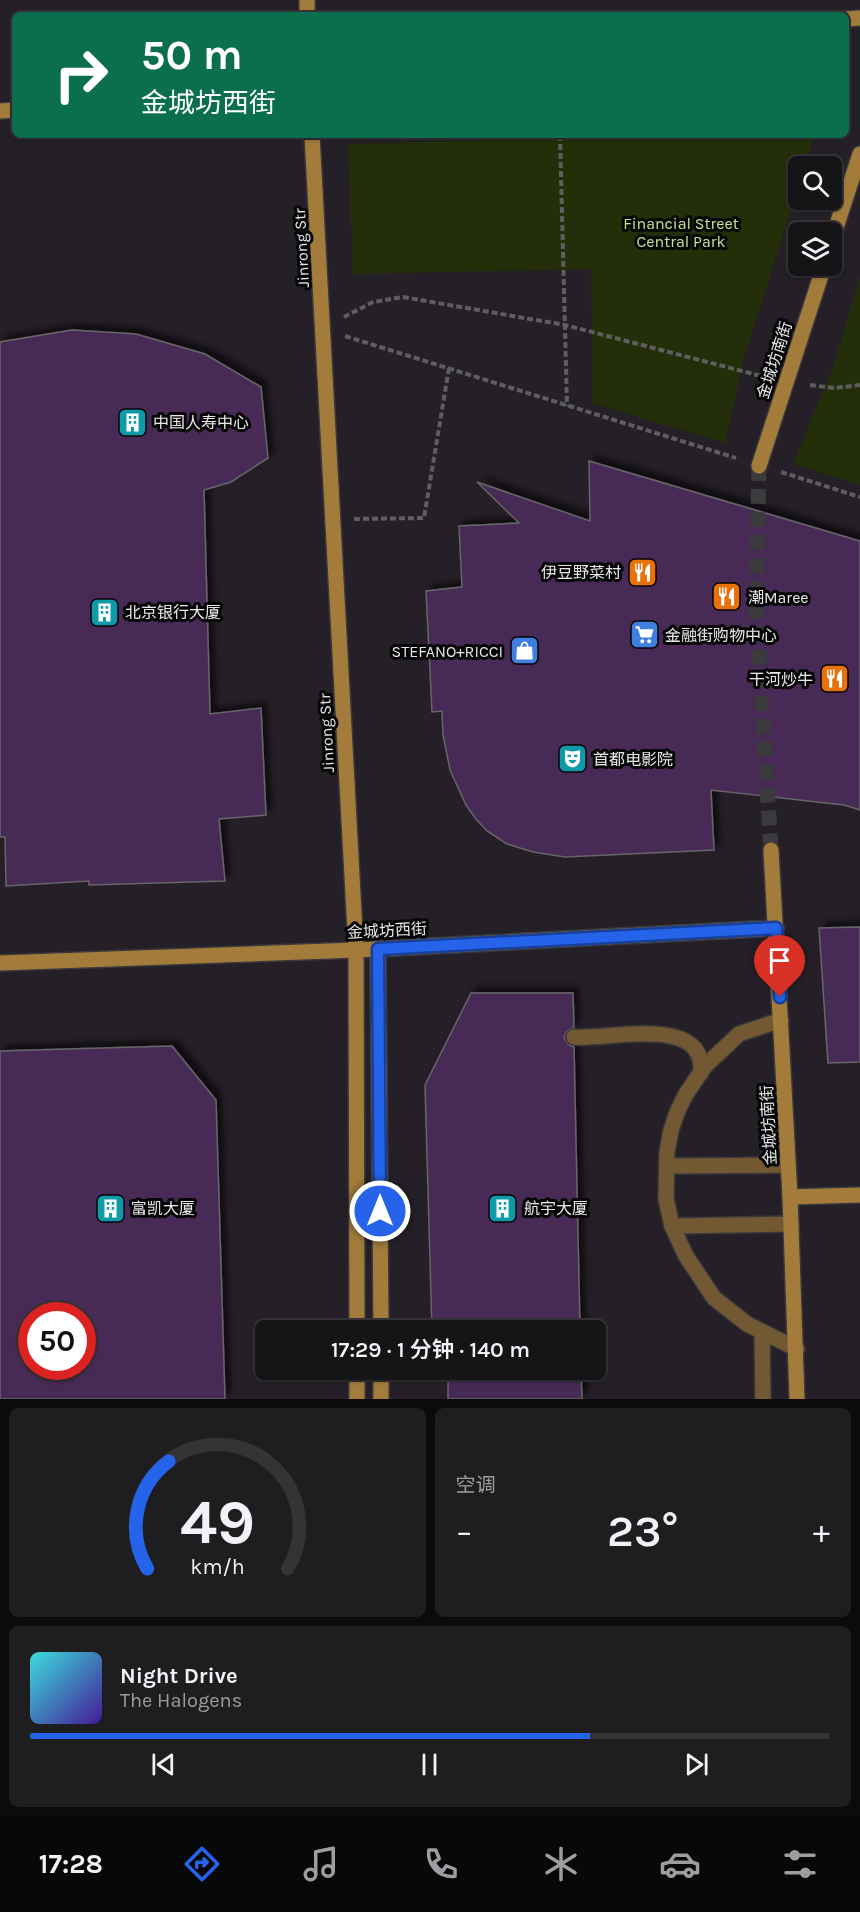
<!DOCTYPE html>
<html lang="zh">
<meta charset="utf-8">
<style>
body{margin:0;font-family:Karla,"Noto Sans SC",sans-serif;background:#1e1d1f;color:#f1f3f6;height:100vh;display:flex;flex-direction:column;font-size:22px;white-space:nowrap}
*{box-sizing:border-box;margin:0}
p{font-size:20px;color:#9d9ea1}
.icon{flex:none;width:33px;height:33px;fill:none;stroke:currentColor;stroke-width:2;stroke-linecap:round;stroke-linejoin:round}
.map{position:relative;height:1399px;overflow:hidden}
.sheet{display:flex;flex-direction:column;gap:9px;padding:9px;background:#0c0b0c;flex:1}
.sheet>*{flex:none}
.top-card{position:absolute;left:12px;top:12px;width:837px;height:126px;border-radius:9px;box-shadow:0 2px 4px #0004,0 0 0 2px #343335;background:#0b6e4f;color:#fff;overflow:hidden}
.buttons{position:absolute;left:788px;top:156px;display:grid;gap:12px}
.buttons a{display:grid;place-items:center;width:54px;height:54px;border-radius:9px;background:#151416;box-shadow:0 2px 4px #0004,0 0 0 2px #343335;font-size:30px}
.speed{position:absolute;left:18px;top:1302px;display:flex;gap:12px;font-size:30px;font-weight:700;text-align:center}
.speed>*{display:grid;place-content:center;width:78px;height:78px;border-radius:50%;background:#151416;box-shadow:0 2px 4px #0004,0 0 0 2px #343335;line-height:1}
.speed .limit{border:9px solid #d22;background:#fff;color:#111}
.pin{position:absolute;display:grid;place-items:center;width:51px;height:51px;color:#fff;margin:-62px -26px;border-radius:50% 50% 50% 0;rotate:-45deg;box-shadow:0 0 6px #0007}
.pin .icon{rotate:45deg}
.me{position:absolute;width:66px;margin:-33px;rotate:0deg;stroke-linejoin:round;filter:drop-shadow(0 0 4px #0008)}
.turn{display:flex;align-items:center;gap:21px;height:126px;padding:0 30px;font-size:27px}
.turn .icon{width:78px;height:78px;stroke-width:2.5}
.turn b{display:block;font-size:42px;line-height:51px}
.big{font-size:45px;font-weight:600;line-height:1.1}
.sheet .widget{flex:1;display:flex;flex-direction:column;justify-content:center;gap:9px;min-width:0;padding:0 21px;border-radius:9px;background:#1e1d1f}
.sheet .dial{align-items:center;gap:0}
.dial svg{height:156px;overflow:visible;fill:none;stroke:#343335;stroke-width:7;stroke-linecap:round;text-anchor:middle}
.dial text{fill:#f1f3f6;stroke:none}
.song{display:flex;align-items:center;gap:18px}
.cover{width:72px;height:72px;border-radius:9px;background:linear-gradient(135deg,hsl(180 70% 55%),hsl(260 70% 35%))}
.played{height:6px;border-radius:3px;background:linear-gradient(90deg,#2563eb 70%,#343335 70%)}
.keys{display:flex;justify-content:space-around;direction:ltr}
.heat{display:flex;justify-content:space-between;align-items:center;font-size:33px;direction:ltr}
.sheet .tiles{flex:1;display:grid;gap:9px;grid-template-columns:1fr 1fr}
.widget:last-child{grid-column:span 2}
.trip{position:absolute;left:255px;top:1320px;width:351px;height:60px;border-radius:9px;background:#151416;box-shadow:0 2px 4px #0004,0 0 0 2px #343335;font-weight:600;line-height:60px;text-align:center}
.menu{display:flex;height:96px;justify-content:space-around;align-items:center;background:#080809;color:#9d9ea1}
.menu .icon{width:42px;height:42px}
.menu .on{color:#2563eb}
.menu b{font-size:27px;color:#f1f3f6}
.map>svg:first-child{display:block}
.built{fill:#252027;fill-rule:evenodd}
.green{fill:#242f0a}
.building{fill:#472a55;stroke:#676568;stroke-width:1.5;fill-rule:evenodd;filter:url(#shadow)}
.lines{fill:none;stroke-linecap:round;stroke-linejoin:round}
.secondary-tunnel{stroke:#3b3a3c;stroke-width:15;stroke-dasharray:15 8;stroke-linecap:butt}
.street-casing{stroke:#39383a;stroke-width:18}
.secondary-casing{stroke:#39383a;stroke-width:18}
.path{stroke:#5f5e5f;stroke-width:4;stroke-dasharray:6 3;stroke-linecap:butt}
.street{stroke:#725933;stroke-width:15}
.secondary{stroke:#a37c3c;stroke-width:15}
.route-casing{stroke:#184099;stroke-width:15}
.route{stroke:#2563eb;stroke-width:10}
.labels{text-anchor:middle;stroke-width:6;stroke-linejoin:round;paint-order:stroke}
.park-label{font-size:16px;fill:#c6e492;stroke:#070607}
.street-label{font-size:16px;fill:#e9e8e9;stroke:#070607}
.poi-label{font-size:16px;fill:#e9e8e9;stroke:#070607;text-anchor:start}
</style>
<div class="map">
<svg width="860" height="1399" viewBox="0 0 860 1399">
<defs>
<filter id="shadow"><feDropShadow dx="5.5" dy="-5.5" stdDeviation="3" flood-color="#0009"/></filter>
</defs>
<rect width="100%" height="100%" fill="#1c1b1d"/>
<!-- built -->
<path class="built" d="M 0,0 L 860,0 L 860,1399 L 0,1399 ZM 15,15 L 846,15 L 846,135 L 15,135 ZM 798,166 L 831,166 L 831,200 L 798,200 ZM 798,232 L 831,232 L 831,266 L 798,266 ZM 32,1316 L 82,1316 L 82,1366 L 32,1366 ZM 266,1330 L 596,1330 L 596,1370 L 266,1370 Z"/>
<!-- green -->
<g class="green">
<path d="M 544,135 L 814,135 L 804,166 L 798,166 L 798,187 L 743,361 L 725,443 L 592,403 L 591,269 L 353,274 L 348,144 L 538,139 Z"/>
<path d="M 860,276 L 860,485 L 793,464 L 833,368 Z"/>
</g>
<!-- building -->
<g class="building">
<path d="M 72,330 L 136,334 L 205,354 L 261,387 L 268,458 L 231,482 L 204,490 L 210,714 L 261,708 L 266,815 L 219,819 L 225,881 L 89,885 L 89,881 L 6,886 L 5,837 L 0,837 L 0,342 Z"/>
<path d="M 589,461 L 860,541 L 860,810 L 844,805 L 711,790 L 714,850 L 565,857 L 533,852 L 507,844 L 487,831 L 476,819 L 466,805 L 450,770 L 443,735 L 442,711 L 432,712 L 426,591 L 462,587 L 459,526 L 519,523 L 477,482 L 590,521 Z"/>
<path d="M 860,927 L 860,1062 L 828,1063 L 819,928 Z"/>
<path d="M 471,993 L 573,993 L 574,1027 L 566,1032 L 564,1038 L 569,1045 L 574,1047 L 580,1330 L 432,1330 L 425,1085 Z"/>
<path d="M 172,1046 L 216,1100 L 225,1399 L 0,1399 L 0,1051 ZM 32,1316 L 82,1316 L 82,1366 L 32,1366 Z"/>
<path d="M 433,1370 L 581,1370 L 582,1399 L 448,1399 L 448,1380 L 433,1380 Z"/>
</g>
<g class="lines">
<!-- secondary-tunnel -->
<path class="secondary-tunnel" d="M 759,466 L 756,609 L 771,850"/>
<defs>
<g id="street">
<path d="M 781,1020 L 739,1034 L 705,1066 L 686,1094 L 678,1110 L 671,1130 L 667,1152 L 666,1199 L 672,1226 L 686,1256 L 714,1298 L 747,1324 L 797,1349"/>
<path d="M 574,1037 C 610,1040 706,1014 701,1073"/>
<path d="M 667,1166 L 788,1165"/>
<path d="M 672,1226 L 791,1224"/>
<path d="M 762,1332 L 763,1399"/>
</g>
<g id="secondary">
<path d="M 307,0 L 307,15"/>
<path d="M 846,19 L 860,18"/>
<path d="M 0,111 L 15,110"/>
<path d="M 312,135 L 356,950 L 357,1330"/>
<path d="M 831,243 L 860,154"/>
<path d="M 759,466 L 824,266"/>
<path d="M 771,850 L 790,1197 L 797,1399"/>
<path d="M 378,949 L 381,1330"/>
<path d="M 0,963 L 356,950 L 776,928"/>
<path d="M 790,1197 L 860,1195"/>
<path d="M 357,1370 L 357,1399"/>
<path d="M 381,1370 L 381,1399"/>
</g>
</defs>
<!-- street casing -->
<use href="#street" class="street-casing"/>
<!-- secondary casing -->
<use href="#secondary" class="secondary-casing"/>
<!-- path -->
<g class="path">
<path d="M 560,135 L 567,406"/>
<path d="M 344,317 L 373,302 L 403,297 L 565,325 L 765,377"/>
<path d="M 345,336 L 736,458"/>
<path d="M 810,385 L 834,388 L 860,385"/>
<path d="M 781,472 L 860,497"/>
<path d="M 354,519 L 424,518 L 449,368"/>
</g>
<!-- street -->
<use href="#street" class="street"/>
<!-- secondary -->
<use href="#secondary" class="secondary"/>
</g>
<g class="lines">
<defs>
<path id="route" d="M 380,1211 L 378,949 L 776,928 L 780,997"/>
</defs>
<!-- route casing -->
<use href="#route" class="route-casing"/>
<!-- route -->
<use href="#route" class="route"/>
</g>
<!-- icons -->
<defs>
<symbol id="building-square" viewBox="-11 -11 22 22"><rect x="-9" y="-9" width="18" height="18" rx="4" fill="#0f9aa8" stroke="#070607"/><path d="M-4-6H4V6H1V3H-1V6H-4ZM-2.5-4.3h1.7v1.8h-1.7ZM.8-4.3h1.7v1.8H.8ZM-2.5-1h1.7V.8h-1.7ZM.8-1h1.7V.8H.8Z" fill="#fff"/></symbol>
<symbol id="restaurant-square" viewBox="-11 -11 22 22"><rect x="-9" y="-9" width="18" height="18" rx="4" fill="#e8710a" stroke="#070607"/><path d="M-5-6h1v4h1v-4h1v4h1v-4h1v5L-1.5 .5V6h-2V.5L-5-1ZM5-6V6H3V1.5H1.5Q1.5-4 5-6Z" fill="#fff"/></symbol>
<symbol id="supermarket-square" viewBox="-11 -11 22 22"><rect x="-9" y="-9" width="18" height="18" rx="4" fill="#3f7fe0" stroke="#070607"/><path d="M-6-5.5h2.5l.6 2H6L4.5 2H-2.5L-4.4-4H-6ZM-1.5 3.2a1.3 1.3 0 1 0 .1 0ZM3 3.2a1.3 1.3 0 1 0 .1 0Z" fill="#fff"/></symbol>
<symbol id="shop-square" viewBox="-11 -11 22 22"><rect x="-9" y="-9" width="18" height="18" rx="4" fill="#3f7fe0" stroke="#070607"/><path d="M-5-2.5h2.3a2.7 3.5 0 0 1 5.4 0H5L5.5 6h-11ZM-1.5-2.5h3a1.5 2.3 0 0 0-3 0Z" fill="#fff"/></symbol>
<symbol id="theatre-square" viewBox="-11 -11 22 22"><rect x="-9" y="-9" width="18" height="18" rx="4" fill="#0f9aa8" stroke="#070607"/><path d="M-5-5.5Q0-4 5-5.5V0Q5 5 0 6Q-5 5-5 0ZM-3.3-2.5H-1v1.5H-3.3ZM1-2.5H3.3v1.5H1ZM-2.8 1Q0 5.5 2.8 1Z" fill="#fff"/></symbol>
</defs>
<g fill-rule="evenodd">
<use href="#building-square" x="116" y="406" width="33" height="33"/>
<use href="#restaurant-square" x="626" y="556" width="33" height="33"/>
<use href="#restaurant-square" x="710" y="580" width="33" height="33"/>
<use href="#building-square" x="88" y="596" width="33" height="33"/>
<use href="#supermarket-square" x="628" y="618" width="33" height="33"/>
<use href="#shop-square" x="508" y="634" width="33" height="33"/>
<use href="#restaurant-square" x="818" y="662" width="33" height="33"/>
<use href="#theatre-square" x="556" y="742" width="33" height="33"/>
<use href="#building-square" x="94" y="1192" width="33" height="33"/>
<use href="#building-square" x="486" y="1192" width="33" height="33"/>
</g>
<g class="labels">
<!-- park labels -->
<g class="park-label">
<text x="681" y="229">Financial Street<tspan x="681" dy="18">Central Park</tspan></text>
</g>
<!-- street labels -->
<g class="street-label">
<text transform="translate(301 248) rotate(-93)" y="6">Jinrong Str</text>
<text transform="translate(774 360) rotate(-72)" y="6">金城坊南街</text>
<text transform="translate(326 733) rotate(-93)" y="6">Jinrong Str</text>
<text transform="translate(387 930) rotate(-3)" y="6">金城坊西街</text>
<text transform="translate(768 1125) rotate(-93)" y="6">金城坊南街</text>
</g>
<!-- poi labels -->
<g class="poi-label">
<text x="153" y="428">中国人寿中心</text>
<text x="621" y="578" text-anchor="end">伊豆野菜村</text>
<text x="748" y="603">潮Maree</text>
<text x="125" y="618">北京银行大厦</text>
<text x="665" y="641">金融街购物中心</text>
<text x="503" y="657" text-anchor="end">STEFANO+RICCI</text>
<text x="813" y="685" text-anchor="end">干河炒牛</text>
<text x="593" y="765">首都电影院</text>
<text x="131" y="1214">富凯大厦</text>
<text x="524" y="1214">航宇大厦</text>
</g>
</g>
</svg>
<div class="buttons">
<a><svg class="icon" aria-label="search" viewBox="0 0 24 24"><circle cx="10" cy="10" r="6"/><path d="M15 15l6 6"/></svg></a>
<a><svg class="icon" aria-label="layers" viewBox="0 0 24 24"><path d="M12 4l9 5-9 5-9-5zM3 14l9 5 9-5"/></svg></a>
</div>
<div class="speed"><div class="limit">50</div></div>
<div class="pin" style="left:780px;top:997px;background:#d93025"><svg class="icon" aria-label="arrive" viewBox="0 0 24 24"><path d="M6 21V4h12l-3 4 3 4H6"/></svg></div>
<svg class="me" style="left:380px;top:1211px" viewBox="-20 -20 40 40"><circle r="17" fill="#2563eb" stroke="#fff" stroke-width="3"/><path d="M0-11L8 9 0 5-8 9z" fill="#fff"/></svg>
<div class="trip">17:29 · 1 分钟 · 140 m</div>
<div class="top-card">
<div class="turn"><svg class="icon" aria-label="right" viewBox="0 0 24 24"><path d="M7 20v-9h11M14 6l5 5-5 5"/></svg><div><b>50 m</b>金城坊西街</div></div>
</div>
</div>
<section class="sheet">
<div class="tiles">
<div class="widget dial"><svg viewBox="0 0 100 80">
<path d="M14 69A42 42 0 1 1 86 69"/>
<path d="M14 69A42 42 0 0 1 25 14" stroke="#2563eb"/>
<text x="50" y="56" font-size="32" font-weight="700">49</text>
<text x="50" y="72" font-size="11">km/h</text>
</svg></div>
<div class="widget"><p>空调</p>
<div class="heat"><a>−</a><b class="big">23°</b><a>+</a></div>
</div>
<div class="widget">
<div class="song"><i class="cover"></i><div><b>Night Drive</b><p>The Halogens</p></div></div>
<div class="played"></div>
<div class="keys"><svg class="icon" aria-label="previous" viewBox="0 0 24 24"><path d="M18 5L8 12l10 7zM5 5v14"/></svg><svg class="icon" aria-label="pause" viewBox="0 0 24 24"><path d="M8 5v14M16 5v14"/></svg><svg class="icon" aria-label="next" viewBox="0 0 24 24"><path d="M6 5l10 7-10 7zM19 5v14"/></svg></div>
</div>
</div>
</section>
<nav class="menu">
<b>17:28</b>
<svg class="icon on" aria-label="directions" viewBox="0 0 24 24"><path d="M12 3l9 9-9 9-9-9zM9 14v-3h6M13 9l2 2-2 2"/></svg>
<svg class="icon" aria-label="music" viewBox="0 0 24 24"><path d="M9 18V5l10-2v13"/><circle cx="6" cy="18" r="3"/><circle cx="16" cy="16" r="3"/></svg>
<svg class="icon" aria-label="phone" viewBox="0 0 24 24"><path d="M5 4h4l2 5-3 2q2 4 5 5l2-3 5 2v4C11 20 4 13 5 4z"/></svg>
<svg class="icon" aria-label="climate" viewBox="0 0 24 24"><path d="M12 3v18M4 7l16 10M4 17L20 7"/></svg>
<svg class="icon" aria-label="car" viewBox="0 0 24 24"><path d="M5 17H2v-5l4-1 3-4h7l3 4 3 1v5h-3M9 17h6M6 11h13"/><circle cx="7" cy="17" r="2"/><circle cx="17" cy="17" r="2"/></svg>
<svg class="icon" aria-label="filters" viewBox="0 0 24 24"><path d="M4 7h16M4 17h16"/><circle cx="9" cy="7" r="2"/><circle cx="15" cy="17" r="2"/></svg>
</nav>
